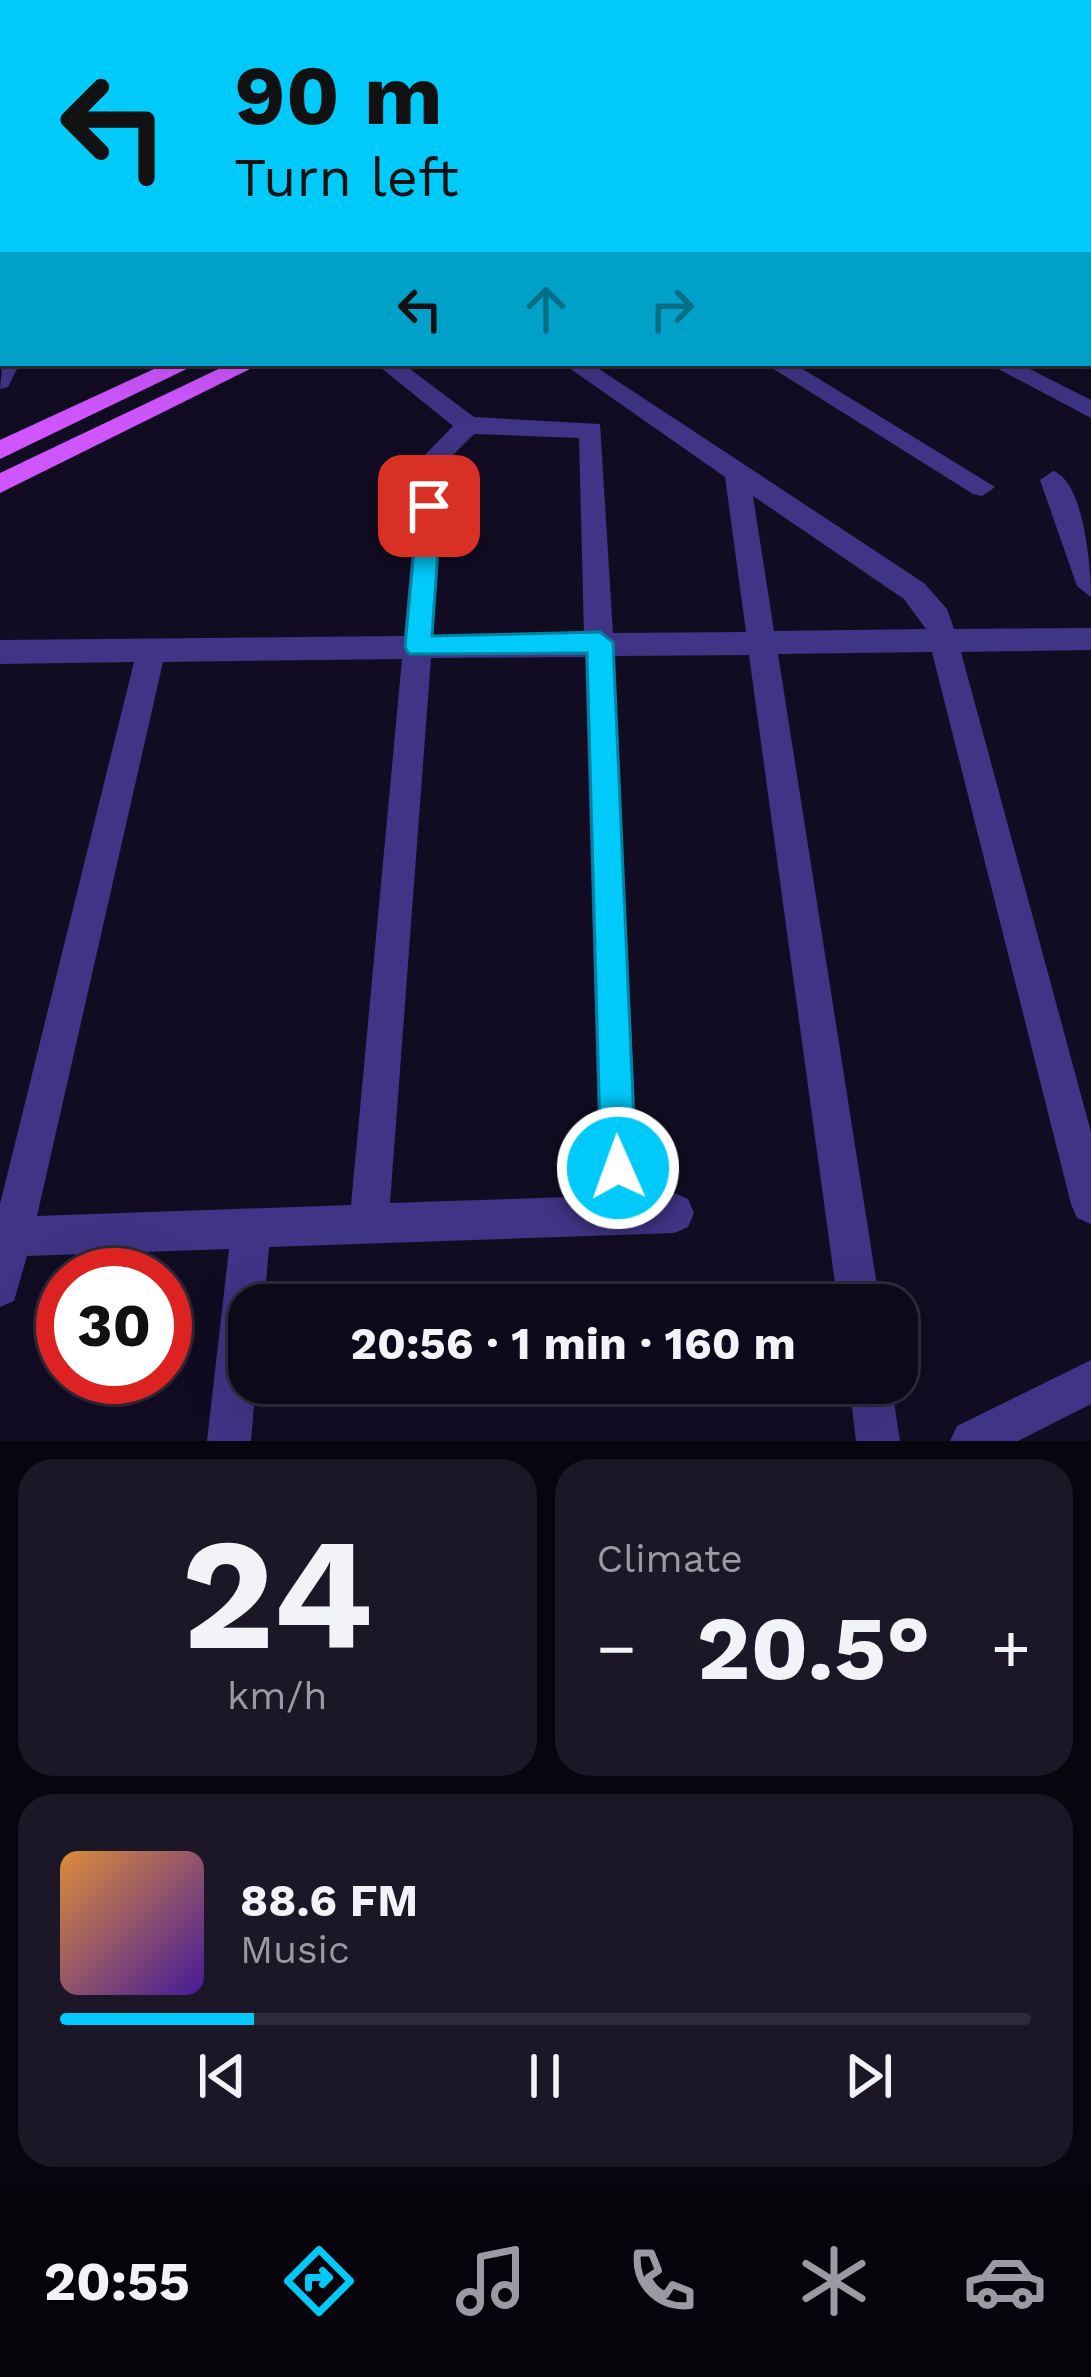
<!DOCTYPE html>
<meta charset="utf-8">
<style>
body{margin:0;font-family:"Work Sans",sans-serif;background:#1c1727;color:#f1f3f6;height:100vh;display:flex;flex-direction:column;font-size:45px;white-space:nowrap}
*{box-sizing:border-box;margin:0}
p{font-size:39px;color:#9b9aa2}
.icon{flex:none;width:66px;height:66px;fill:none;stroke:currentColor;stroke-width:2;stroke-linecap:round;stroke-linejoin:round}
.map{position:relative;height:1441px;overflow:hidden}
.sheet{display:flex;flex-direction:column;gap:18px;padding:18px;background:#08050e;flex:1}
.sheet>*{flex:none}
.top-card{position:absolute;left:0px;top:0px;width:1092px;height:366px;box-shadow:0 12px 48px #0002,0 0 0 3px #2e2a39;background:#00cafa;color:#111;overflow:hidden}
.speed{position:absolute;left:36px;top:1248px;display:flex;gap:24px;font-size:60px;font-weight:700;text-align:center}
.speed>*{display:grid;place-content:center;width:156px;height:156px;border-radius:50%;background:#0e091a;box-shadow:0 12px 48px #0002,0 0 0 3px #2e2a39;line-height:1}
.speed .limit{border:18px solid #d22;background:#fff;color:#111}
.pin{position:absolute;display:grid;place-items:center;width:102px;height:102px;color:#fff;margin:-51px;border-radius:24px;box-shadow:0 6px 18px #0006}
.me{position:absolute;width:132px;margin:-66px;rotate:358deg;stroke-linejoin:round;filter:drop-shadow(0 0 9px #0008)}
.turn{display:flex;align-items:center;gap:42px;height:252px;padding:0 36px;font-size:54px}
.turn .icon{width:156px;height:156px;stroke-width:2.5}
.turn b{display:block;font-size:84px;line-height:102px}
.lanes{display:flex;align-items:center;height:114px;padding:0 36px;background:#0003;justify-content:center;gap:60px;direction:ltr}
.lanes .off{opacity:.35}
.big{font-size:90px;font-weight:700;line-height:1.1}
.sheet .card{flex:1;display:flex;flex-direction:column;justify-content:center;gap:18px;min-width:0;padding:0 42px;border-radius:36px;background:#1c1727}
.sheet .dial{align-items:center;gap:0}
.dial b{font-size:156px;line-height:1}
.song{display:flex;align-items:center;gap:36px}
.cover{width:144px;height:144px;border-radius:18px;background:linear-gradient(135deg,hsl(30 70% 55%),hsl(260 70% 35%))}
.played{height:12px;border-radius:6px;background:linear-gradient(90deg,#00cafa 20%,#2e2a39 20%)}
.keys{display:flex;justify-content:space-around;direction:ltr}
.heat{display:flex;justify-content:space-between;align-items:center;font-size:66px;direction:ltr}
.sheet .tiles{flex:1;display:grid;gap:18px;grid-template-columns:1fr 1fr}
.card:last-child{grid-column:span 2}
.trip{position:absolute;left:228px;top:1284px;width:690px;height:120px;border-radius:36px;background:#0e091a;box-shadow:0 12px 48px #0002,0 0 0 3px #2e2a39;font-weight:700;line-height:120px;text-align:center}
.menu{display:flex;height:192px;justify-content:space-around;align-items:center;background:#06040a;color:#9b9aa2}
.menu .icon{width:84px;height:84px}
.menu .selected{color:#00cafa}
.menu b{font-size:54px;color:#f1f3f6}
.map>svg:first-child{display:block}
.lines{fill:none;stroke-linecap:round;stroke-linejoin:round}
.minor{fill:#3f3485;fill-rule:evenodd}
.major{fill:#cf56ff;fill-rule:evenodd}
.route{fill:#00cafa;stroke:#0083a2;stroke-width:3}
</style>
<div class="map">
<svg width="1091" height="1441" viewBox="0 0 1091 1441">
<rect width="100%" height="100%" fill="#120c23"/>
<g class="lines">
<!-- minor -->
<g class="minor">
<rect x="547" y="0" width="16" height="3"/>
<rect x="646" y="0" width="16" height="3"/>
<path d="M 744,0 L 760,0 L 761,3 L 745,3 Z"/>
<path d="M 842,0 L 858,0 L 859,3 L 843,3 Z"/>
<rect x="1089" y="38" width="2" height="13"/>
<path d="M 1089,132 L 1091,133 L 1091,145 L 1089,144 Z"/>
<rect x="1089" y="211" width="2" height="13"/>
<rect x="0" y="256" width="3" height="12"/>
<rect x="1089" y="298" width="2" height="14"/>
<path d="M 3,357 L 3,363 L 20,363 L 8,387 L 0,389 Z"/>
<path d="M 375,363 L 402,363 L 474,417 L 600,424 L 613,633 L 746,632 L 725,477 L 562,363 L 590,363 L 924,583 L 947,609 L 954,629 L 1091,628 L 1091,650 L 961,652 L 1091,1132 L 1091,1224 L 1077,1218 L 1071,1204 L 932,652 L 778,654 L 880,1305 L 838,1305 L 749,655 L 614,656 L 639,1195 L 674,1193 L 688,1199 L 694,1213 L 688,1227 L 674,1233 L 269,1247 L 264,1305 L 249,1305 L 249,1383 L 256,1383 L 251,1441 L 207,1441 L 229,1249 L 27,1256 L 14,1301 L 0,1307 L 0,1204 L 134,662 L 0,664 L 0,640 L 404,636 L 420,460 L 453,426 ZM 474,434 L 579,438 L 584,634 L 433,635 L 445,463 ZM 753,496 L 904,599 L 926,629 L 774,631 ZM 585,657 L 600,1196 L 390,1203 L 431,658 ZM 402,659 L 351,1205 L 37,1216 L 163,662 Z"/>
<path d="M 764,363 L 793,363 L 995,487 L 982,496 L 973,494 Z"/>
<path d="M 987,363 L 1018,363 L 1091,400 L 1091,418 Z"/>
<path d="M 1053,471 C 1084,481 1091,568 1091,597 L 1077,586 L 1040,480 Z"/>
<path d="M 1091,1360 L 1091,1404 L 1018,1441 L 950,1441 L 957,1426 Z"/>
<path d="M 849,1383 L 891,1383 L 900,1441 L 856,1441 Z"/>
</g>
<!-- major -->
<g class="major">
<path d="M 167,363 L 199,363 L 0,459 L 0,440 Z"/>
<path d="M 231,363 L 262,363 L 0,493 L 0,473 Z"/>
</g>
</g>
<!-- route -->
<path class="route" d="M 429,498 L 441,506 L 432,636 L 600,632 L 613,642 L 636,1168 L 631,1180 L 618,1185 L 606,1180 L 601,1168 L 587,653 L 409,654 L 405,647 L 418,506 Z"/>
</svg>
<div class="speed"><div class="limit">30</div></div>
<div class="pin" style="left:429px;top:506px;background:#d93025"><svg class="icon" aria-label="arrive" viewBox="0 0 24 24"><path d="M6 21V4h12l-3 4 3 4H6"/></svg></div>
<svg class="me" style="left:618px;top:1168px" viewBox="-20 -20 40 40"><circle r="17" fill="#00cafa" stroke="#fff" stroke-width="3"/><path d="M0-11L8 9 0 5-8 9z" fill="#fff"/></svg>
<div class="trip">20:56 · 1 min · 160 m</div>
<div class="top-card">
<div class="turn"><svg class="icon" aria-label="left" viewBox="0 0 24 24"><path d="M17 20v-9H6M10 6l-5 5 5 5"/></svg><div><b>90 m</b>Turn left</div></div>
<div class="lanes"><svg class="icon" aria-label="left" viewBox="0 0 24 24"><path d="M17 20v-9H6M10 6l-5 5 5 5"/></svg><svg class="icon off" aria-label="ahead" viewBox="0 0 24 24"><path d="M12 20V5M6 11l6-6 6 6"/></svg><svg class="icon off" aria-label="right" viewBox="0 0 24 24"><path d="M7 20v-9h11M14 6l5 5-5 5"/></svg></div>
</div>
</div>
<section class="sheet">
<div class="tiles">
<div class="card dial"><b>24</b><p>km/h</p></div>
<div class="card"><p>Climate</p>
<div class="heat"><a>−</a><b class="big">20.5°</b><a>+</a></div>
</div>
<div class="card">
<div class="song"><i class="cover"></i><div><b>88.6 FM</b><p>Music</p></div></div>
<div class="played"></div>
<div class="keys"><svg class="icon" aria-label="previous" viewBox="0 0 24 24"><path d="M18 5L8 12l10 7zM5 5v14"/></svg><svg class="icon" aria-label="pause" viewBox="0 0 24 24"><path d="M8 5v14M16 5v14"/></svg><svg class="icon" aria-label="next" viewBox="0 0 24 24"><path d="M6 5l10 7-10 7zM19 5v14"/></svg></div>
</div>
</div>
</section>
<nav class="menu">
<b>20:55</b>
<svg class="icon selected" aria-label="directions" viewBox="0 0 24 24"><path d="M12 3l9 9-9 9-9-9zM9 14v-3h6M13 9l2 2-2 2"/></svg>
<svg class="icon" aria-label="music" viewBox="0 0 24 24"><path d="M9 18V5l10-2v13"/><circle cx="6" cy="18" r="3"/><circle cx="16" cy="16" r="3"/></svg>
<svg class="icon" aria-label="phone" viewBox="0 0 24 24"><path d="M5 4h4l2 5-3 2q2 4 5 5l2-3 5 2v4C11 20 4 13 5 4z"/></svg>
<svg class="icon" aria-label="climate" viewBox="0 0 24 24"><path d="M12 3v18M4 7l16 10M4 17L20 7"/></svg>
<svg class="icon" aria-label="car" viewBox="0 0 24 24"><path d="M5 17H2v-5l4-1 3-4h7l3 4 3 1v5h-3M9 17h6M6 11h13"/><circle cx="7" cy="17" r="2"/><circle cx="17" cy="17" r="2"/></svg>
</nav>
